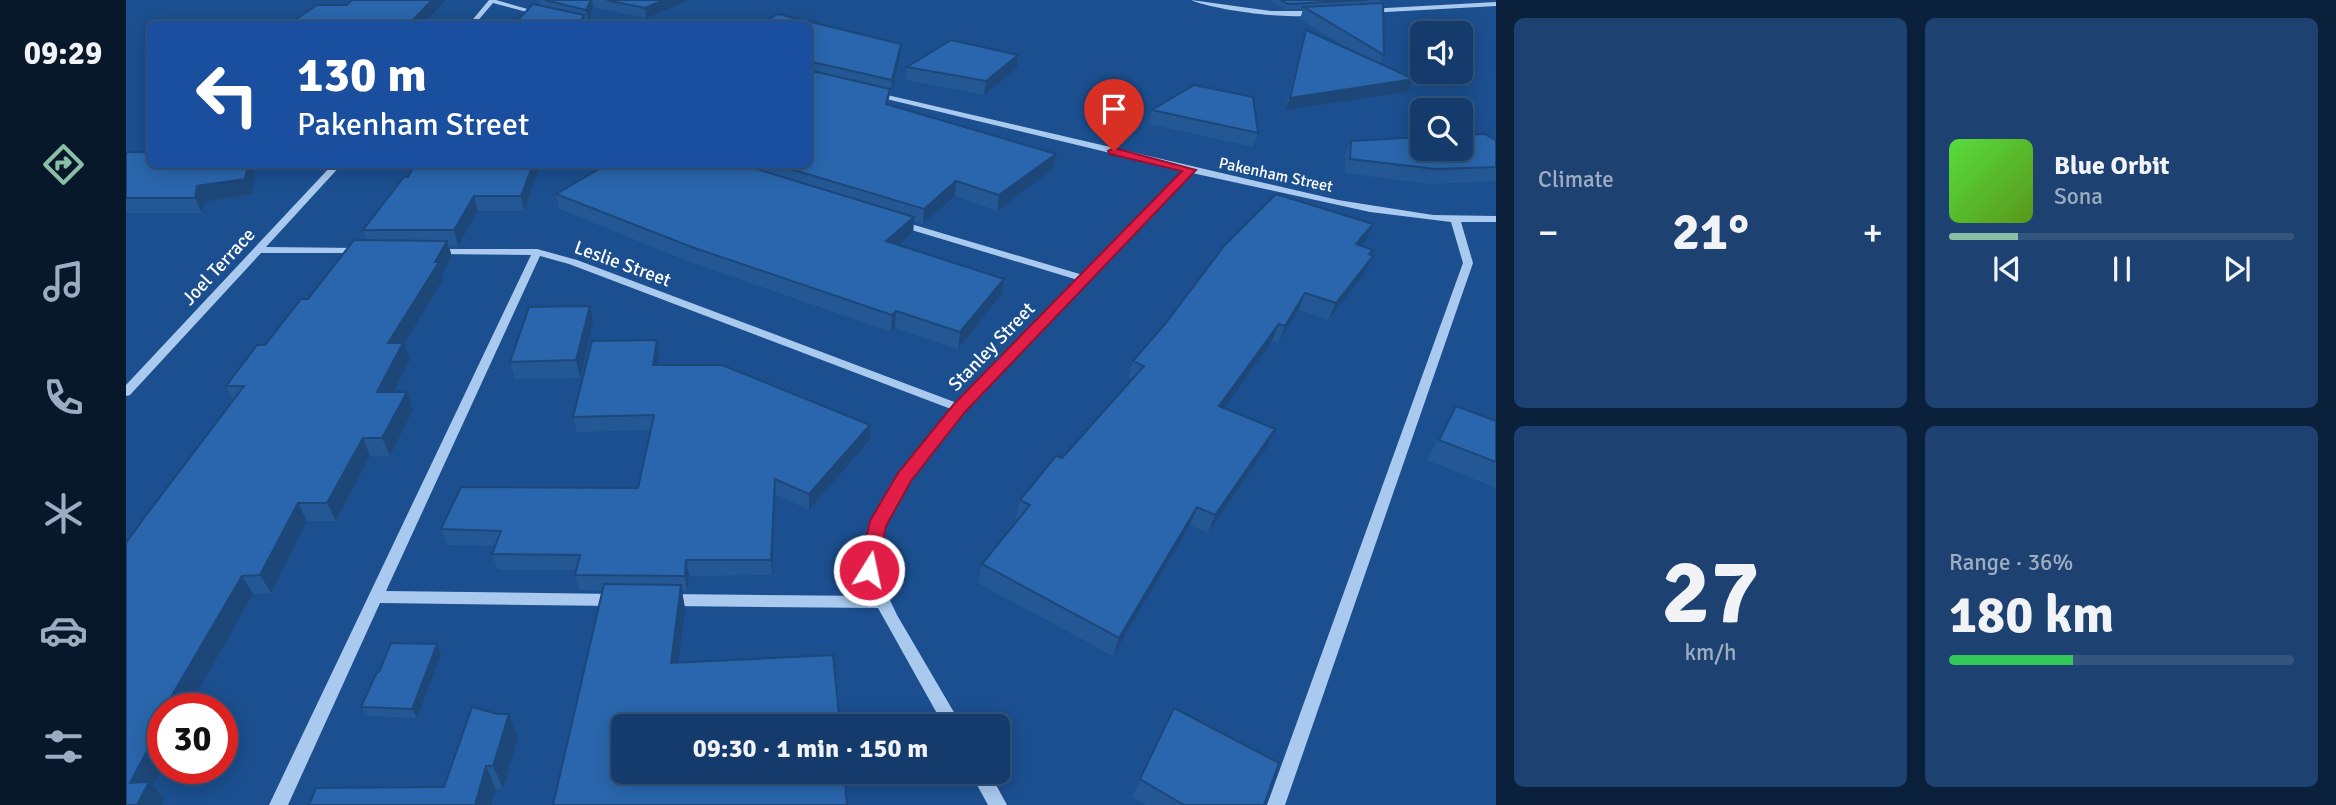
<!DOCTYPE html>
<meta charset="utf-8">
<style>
body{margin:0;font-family:Signika,sans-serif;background:#1d4271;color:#f1f3f6;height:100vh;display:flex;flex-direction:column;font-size:26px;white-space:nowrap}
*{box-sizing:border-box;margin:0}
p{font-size:23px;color:#9dadc1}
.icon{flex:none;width:38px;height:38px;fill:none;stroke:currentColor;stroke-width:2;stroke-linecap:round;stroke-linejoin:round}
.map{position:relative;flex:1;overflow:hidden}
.sheet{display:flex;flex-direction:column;gap:18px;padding:18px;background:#0b203b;width:840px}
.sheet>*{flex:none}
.hud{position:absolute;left:21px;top:21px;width:665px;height:147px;border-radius:10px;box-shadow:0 4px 18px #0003,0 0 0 2px #33557e;background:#1a4fa0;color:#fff;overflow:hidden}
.buttons{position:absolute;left:1284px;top:21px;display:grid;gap:14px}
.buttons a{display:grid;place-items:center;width:63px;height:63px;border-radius:10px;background:#143b6b;box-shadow:0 4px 18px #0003,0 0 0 2px #33557e;font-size:35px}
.speed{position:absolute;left:21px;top:693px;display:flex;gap:14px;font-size:35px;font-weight:700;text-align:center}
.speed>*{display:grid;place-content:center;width:91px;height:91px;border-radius:50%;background:#143b6b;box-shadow:0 4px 18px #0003,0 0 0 2px #33557e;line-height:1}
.speed .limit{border:10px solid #d22;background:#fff;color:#111}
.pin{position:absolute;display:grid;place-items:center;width:60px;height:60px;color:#fff;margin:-72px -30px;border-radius:50% 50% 50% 0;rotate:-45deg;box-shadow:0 0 7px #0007}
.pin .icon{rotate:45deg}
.me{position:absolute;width:77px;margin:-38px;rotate:10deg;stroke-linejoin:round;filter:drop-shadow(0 0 5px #0008)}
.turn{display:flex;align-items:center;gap:24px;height:147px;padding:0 35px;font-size:32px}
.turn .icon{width:91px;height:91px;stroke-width:2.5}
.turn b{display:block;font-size:49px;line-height:60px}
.big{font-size:52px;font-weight:700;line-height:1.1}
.sheet .widget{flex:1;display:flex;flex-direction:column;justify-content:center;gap:10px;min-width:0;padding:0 24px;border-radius:10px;background:#1d4271}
.sheet .dial{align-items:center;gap:0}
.dial b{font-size:91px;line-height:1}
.song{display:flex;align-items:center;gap:21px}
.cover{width:84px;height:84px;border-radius:10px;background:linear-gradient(135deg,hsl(110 70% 55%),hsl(90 70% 35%))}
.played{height:7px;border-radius:4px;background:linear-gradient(90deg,#8abfa5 20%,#33557e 20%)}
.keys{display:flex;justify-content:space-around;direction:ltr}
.heat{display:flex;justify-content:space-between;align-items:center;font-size:38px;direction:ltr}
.charge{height:10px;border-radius:5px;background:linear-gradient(90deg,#34c759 36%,#33557e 0)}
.sheet .tiles{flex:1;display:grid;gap:18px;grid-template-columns:repeat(2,1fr)}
.trip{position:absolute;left:485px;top:714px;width:399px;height:70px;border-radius:10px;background:#143b6b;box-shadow:0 4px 18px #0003,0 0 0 2px #33557e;font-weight:700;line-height:70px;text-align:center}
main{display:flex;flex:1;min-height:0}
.tabs{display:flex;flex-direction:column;width:126px;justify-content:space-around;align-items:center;background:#08182b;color:#9dadc1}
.tabs .icon{width:49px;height:49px}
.tabs .active{color:#8abfa5}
.tabs b{font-size:32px;color:#f1f3f6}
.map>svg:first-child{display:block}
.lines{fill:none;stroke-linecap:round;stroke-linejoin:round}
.minor{fill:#a9c9ee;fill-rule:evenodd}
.wall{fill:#245895}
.shaded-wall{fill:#1d4779}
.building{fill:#2a66ad;stroke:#1d4779;stroke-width:2}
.route{fill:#e11d48;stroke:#92132f;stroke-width:2}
.labels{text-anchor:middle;stroke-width:7;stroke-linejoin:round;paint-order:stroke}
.far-street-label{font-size:16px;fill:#fff;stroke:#1b4f8f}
.street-label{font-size:19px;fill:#fff;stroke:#1b4f8f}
</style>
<main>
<nav class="tabs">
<b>09:29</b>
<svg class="icon active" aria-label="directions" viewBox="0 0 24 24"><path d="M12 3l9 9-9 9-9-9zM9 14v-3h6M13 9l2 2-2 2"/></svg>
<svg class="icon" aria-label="music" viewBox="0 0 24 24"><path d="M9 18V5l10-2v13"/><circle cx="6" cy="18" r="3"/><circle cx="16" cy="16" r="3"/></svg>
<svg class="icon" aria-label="phone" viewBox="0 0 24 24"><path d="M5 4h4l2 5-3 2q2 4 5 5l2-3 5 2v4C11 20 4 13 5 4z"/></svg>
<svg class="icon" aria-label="climate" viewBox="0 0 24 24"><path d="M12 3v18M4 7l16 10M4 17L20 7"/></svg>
<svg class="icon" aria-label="car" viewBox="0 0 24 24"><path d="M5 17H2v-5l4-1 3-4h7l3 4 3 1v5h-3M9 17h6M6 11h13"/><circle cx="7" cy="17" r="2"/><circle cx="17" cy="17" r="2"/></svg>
<svg class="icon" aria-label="filters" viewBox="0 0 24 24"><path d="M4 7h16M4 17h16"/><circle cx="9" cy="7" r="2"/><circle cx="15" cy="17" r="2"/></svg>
</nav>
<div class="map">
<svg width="1370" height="805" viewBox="0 0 1370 805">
<rect width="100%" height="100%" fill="#1b4f8f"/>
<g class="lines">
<!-- minor -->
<g class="minor">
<path d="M 363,0 L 370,0 L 419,14 L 416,16 L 367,3 L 349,24 L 343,24 Z"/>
<path d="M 1065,0 L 1145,11 L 1192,11 L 1195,13 C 1173,22 1087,10 1065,0 Z"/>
<path d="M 1370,2 L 1370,6 L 1242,13 L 1239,11 L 1242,9 Z"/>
<path d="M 744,91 L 1212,200 L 1307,215 L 1370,216 L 1370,222 L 1335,222 L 1347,263 L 1159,805 L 1141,805 L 1337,263 L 1325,222 L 1244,212 L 1066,173 L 853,393 L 794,464 L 772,499 L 757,534 L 750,568 L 754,579 L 771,615 L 836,726 L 818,726 L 752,608 L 543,606 L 538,604 L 535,600 L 538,596 L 543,594 L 746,596 L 736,568 L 742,534 L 759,498 L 784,458 L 825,409 L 443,264 L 414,256 L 260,591 L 490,594 L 495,596 L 498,600 L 495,604 L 490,606 L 254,603 L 162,805 L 143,805 L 405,255 L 309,254 L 304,251 L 306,249 L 411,249 L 451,260 L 831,403 L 952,280 L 769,225 L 769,221 L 775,221 L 957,275 L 1059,171 L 744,95 Z"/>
<path d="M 207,164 L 216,164 L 140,247 L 234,248 L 239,251 L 237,253 L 135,253 L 4,395 L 0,396 L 0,385 Z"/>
<path d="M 844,772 L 863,772 L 881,805 L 862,805 Z"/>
</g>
</g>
<!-- wall -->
<g class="wall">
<path d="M 414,0 L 564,0 L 520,18 L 467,7 L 462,21 L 459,20 L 459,24 L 388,24 L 415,6 Z"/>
<path d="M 1143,0 L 1254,0 L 1253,3 L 1258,55 L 1254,64 L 1288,79 L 1282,92 L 1159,110 L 1176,42 L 1180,30 L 1228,52 L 1174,19 L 1177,9 L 1160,10 Z"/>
<path d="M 682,24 L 774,57 L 765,93 L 764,93 L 762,105 L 927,169 L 871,211 L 829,196 L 797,224 L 788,221 L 787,232 L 772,245 L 875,295 L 832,349 L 769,328 L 765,332 L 564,262 L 433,209 L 430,194 L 482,164 L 682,164 Z"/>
<path d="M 892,55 L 891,68 L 858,95 L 780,80 L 781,67 Z"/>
<path d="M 1026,110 L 1132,133 L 1127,147 L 1023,124 Z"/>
<path d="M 1370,140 L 1370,181 L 1304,184 L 1219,173 L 1219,154 L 1225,141 Z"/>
<path d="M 0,152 L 19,152 L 126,194 L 78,202 L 76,213 L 0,213 Z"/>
<path d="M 289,164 L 415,164 L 398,211 L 352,211 L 332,246 L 323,246 L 326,257 L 316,274 L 318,278 L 278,344 L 284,360 L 267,392 L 287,410 L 264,456 L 244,456 L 210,521 L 181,521 L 145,593 L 127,594 L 62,709 L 37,709 L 27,786 L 39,799 L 36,805 L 0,805 L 107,400 L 100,386 L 182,299 L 240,240 L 237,230 L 282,177 Z"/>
<path d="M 1247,224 L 1240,240 L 1235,246 L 1244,255 L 1247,256 L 1240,272 L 1202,320 L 1173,310 L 1152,343 L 1146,341 L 1098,408 L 1141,447 L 1082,533 L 1064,525 L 987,656 L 852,583 L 856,564 L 892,519 L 890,518 L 894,500 L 936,458 L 1005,380 L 1002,378 L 1007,361 Z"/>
<path d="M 467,323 L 454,378 L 389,379 L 384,362 Z"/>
<path d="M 533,355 L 531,365 L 744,440 L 683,510 L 649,494 L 646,575 L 563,576 L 561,591 L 556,591 L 559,609 L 427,805 L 476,591 L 453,590 L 449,575 L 450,570 L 372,570 L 366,554 L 369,546 L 321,545 L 315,529 L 512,488 L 525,430 L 451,432 L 447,417 Z"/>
<path d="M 1330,406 L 1370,421 L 1370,488 L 1301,460 Z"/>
<path d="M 315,654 L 291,718 L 240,716 L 235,707 Z"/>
<path d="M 1048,708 L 1138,805 L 1020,805 L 1006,797 Z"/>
<path d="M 371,714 L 383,714 L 392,737 L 377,789 L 370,789 L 365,805 L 183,805 L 318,787 Z"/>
</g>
<!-- shaded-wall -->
<g class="shaded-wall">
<path d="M 306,0 L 320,0 L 297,24 L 283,24 Z"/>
<path d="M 465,0 L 466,0 L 467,7 L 462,21 L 460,10 Z"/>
<path d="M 538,0 L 564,0 L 520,18 L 519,8 Z"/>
<path d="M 458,15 L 459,24 L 454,24 Z"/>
<path d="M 775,44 L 774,57 L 765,93 L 766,80 Z"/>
<path d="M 892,55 L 891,68 L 858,95 L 860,81 Z"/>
<path d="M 1288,79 L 1282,92 L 1159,110 L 1164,98 Z"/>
<path d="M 930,154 L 927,169 L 871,211 L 873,195 Z"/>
<path d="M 122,164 L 130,164 L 126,194 L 78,202 L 76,213 L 69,198 L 71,186 Z"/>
<path d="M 407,164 L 415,164 L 398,211 L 395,196 Z"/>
<path d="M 830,181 L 829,196 L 797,224 L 798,209 Z"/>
<path d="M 348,196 L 352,211 L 332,246 L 328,230 Z"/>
<path d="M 788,217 L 787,232 L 759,257 L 760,241 Z"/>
<path d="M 1247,224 L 1240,240 L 1223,260 L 1230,244 Z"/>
<path d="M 321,241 L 326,257 L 316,274 L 318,278 L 278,344 L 284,360 L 258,410 L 251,392 L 262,343 Z"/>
<path d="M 1247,250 L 1240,265 L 1247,256 L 1240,272 L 1202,320 L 1210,303 Z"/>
<path d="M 878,279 L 875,295 L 832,349 L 834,332 Z"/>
<path d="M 1179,293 L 1173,310 L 1152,343 L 1159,326 Z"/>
<path d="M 464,306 L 467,323 L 454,378 L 450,360 Z"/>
<path d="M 770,311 L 769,328 L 765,332 L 766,315 Z"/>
<path d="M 1153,324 L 1146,341 L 1087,424 L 1093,406 Z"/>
<path d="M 531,340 L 533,355 L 529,380 L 527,365 Z"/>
<path d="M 281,392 L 287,410 L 264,456 L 256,438 Z"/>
<path d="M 744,425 L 744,440 L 683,510 L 683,494 Z"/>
<path d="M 1149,429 L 1141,447 L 1082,533 L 1089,515 Z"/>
<path d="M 237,438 L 244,456 L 210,521 L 201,503 Z"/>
<path d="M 649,479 L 649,494 L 646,575 L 645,560 Z"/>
<path d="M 172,503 L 181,521 L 145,593 L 134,575 Z"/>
<path d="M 1071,507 L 1064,525 L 987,656 L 993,638 Z"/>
<path d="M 560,560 L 563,576 L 561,591 L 559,576 Z"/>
<path d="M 116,576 L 127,594 L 62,709 L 38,709 Z"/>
<path d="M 555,585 L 559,609 L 549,687 L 545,663 Z"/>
<path d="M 311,644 L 315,654 L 291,718 L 286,709 Z"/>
<path d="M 383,714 L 392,737 L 377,789 L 367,766 Z"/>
<path d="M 37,721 L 37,768 L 27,786 L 39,799 L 36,805 L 11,805 L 4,783 Z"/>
<path d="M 360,766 L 370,789 L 365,805 L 349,805 Z"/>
</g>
<!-- building -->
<g class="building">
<path d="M 226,0 L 306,0 L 283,24 L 163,24 L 191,5 L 221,5 Z"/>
<path d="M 419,0 L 465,0 L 460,10 Z"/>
<path d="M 480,0 L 538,0 L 519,8 Z"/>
<path d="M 1155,0 L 1241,0 L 1162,4 Z"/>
<path d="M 1257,3 L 1258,55 L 1178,7 Z"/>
<path d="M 407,4 L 458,15 L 454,24 L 388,24 Z"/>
<path d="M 652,14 L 775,44 L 766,80 L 682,61 L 682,24 L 634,24 Z"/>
<path d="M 1180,30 L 1288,79 L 1164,98 Z"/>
<path d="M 825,40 L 892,55 L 860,81 L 781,67 Z"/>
<path d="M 682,70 L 764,89 L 760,104 L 930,154 L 873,195 L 830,181 L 798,209 L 648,164 L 682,164 Z"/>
<path d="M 1068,85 L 1127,97 L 1132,133 L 1026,110 Z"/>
<path d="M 1359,134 L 1370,140 L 1370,167 L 1310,169 L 1224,159 L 1225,141 L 1297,137 L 1297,149 L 1335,149 L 1335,135 Z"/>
<path d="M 24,144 L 24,164 L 122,164 L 119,179 L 71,186 L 69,198 L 0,198 L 0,152 L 19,152 Z"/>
<path d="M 289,164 L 407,164 L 395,196 L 348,196 L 328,230 L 237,230 L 278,177 L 282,177 Z"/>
<path d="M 482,164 L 614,164 L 788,217 L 760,241 L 878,279 L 834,332 L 770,311 L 766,315 L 563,246 L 430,194 Z"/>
<path d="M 1150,194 L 1247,224 L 1230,244 L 1247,250 L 1243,254 L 1247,256 L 1210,303 L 1179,293 L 1159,326 L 1153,324 L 1093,406 L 1149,429 L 1089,515 L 1071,507 L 993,638 L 856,564 L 904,505 L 894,500 L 930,456 L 936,458 L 1018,366 L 1007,361 L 1039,324 L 1098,246 Z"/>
<path d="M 228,240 L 321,241 L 309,262 L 313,262 L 262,343 L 277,343 L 251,392 L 281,392 L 256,438 L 237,438 L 201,503 L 172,503 L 134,575 L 116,576 L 38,709 L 44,709 L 37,709 L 37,721 L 4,783 L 23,782 L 11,805 L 0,805 L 0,543 L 21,514 L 118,386 L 100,386 L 131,345 L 139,345 L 175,299 L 182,299 Z"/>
<path d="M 464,306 L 450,360 L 384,362 L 403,307 Z"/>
<path d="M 531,340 L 527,365 L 596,365 L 744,425 L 683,494 L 649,479 L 645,560 L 560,560 L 559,576 L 449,575 L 454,555 L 366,554 L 375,531 L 315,529 L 335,487 L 512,488 L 528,415 L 447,417 L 466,341 Z"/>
<path d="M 1330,406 L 1370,421 L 1370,462 L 1313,440 Z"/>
<path d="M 478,584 L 555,585 L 545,663 L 707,655 L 714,726 L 497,726 L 497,772 L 718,772 L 721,805 L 427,805 Z"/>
<path d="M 265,643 L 311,644 L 286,709 L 235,707 L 251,672 L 253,672 Z"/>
<path d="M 346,707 L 371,714 L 383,714 L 367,766 L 360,766 L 349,805 L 183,805 L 190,788 L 318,787 Z"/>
<path d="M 1048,708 L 1153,763 L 1138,805 L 1058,805 L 1014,779 Z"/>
</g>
<!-- route -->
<path class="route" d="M 988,148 L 1070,170 L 839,412 L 785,481 L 760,526 L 750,576 L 743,578 L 736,576 L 733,570 L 744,521 L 772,473 L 828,404 L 1056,171 L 984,154 L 982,151 Z"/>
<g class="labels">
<!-- far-street labels -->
<g class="far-street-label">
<text transform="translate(1150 174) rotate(12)" y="6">Pakenham Street</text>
</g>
<!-- street labels -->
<g class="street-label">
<text transform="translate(497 263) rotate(20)" y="7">Leslie Street</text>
<text transform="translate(92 266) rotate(-47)" y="7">Joel Terrace</text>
<text transform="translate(865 346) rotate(-46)" y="7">Stanley Street</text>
</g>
</g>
</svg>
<div class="buttons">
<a><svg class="icon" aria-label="sound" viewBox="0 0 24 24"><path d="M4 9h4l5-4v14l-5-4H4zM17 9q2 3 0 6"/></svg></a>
<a><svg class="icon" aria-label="search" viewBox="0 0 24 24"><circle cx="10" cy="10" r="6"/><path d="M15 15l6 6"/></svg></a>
</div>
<div class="speed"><div class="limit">30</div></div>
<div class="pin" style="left:988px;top:151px;background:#d93025"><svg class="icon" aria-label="arrive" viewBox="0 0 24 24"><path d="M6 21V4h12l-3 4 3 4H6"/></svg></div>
<svg class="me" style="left:743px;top:570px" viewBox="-20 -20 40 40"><circle r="17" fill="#e11d48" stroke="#fff" stroke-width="3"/><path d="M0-11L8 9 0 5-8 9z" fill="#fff"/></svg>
<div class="trip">09:30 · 1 min · 150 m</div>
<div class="hud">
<div class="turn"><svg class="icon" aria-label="left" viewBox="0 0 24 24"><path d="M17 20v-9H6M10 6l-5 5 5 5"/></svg><div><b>130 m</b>Pakenham Street</div></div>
</div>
</div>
<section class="sheet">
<div class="tiles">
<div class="widget"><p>Climate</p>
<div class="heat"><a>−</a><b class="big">21°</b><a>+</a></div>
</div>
<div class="widget">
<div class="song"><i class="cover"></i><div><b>Blue Orbit</b><p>Sona</p></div></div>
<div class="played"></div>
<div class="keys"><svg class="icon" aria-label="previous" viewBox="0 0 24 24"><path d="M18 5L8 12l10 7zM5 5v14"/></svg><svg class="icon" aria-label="pause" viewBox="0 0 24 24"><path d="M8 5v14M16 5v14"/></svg><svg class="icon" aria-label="next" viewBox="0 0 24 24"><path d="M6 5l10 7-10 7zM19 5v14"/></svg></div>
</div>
<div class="widget dial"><b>27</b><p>km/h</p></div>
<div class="widget"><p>Range · 36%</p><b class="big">180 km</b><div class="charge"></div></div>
</div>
</section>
</main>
